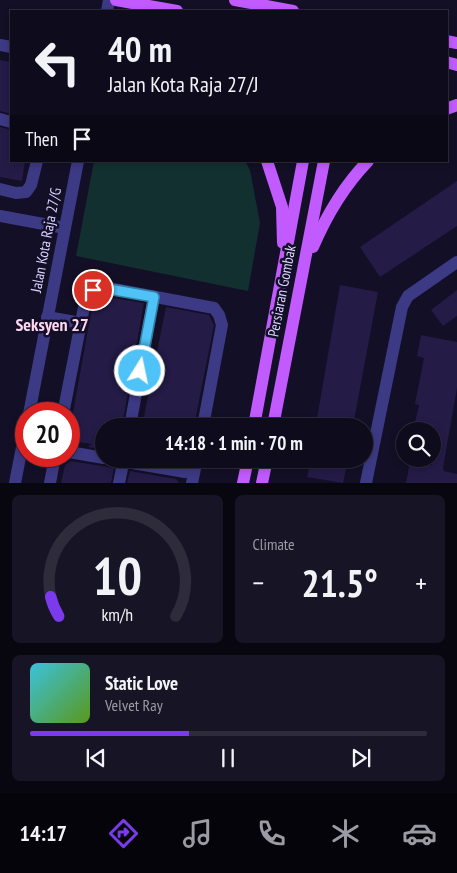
<!DOCTYPE html>
<meta charset="utf-8">
<style>
body{margin:0;font-family:"PT Sans Narrow",sans-serif;background:#171425;color:#f1f3f6;height:100vh;display:flex;flex-direction:column;font-size:19px;white-space:nowrap}
*{box-sizing:border-box;margin:0}
p{font-size:16px;color:#9b9ba3}
.icon{flex:none;width:28px;height:28px;fill:none;stroke:currentColor;stroke-width:2;stroke-linecap:round;stroke-linejoin:round}
.map{position:relative;height:483px;overflow:hidden}
.sheet{display:flex;flex-direction:column;gap:12px;padding:12px;background:#08060f;flex:1}
.sheet>*{flex:none}
.banner{position:absolute;left:10px;top:10px;width:438px;height:152px;border-radius:0px;box-shadow:0 2px 8px #0003,0 0 0 1px #2e2b3b;background:#0e0b1c;color:#f1f3f6;overflow:hidden}
.controls{position:absolute;left:396px;top:422px;display:grid;gap:10px}
.controls a{display:grid;place-items:center;width:45px;height:45px;border-radius:50%;background:#0e0b1c;box-shadow:0 2px 8px #0003,0 0 0 1px #2e2b3b;font-size:25px}
.speed{position:absolute;left:15px;top:402px;display:flex;gap:10px;font-size:25px;font-weight:700;text-align:center}
.speed>*{display:grid;place-content:center;width:65px;height:65px;border-radius:50%;background:#0e0b1c;box-shadow:0 2px 8px #0003,0 0 0 1px #2e2b3b;line-height:1}
.speed .limit{border:8px solid #d22;background:#fff;color:#111}
.pin{position:absolute;display:grid;place-items:center;width:42px;height:42px;color:#fff;margin:-21px;border:2px solid #fff;border-radius:50%;box-shadow:0 1px 5px #0007}
.me{position:absolute;width:55px;margin:-28px;rotate:10deg;stroke-linejoin:round;filter:drop-shadow(0 0 4px #0008)}
.turn{display:flex;align-items:center;gap:18px;height:105px;padding:0 15px;font-size:22px}
.turn .icon{width:65px;height:65px;stroke-width:2.5}
.turn b{display:block;font-size:35px;line-height:42px}
.then{display:flex;align-items:center;height:48px;padding:0 15px;background:#0003;gap:10px;font-size:19px}
.big{font-size:38px;font-weight:700;line-height:1.1}
.sheet .widget{flex:1;display:flex;flex-direction:column;justify-content:center;gap:8px;min-width:0;padding:0 18px;border-radius:8px;background:#171425}
.sheet .dial{align-items:center;gap:0}
.dial svg{height:130px;overflow:visible;fill:none;stroke:#2e2b3b;stroke-width:7;stroke-linecap:round;text-anchor:middle}
.dial text{fill:#f1f3f6;stroke:none}
.song{display:flex;align-items:center;gap:15px}
.cover{width:60px;height:60px;border-radius:8px;background:linear-gradient(135deg,hsl(190 70% 55%),hsl(90 70% 35%))}
.played{height:5px;border-radius:2px;background:linear-gradient(90deg,#7c3aed 40%,#2e2b3b 40%)}
.keys{display:flex;justify-content:space-around;direction:ltr}
.heat{display:flex;justify-content:space-between;align-items:center;font-size:28px;direction:ltr}
.sheet .tiles{flex:1;display:grid;gap:12px;grid-template-columns:1fr 1fr}
.widget:last-child{grid-column:span 2}
.trip{position:absolute;left:95px;top:418px;width:278px;height:50px;border-radius:25px;background:#0e0b1c;box-shadow:0 2px 8px #0003,0 0 0 1px #2e2b3b;font-weight:700;line-height:50px;text-align:center}
.tab-bar{display:flex;height:80px;justify-content:space-around;align-items:center;background:#06040b;color:#9b9ba3}
.tab-bar .icon{width:35px;height:35px}
.tab-bar .on{color:#7c3aed}
.tab-bar b{font-size:22px;color:#f1f3f6}
.map>svg:first-child{display:block}
.green{fill:#12302f}
.building{fill:#241b47}
.lines{fill:none;stroke-linecap:round;stroke-linejoin:round}
.minor{stroke:#3d3a85;stroke-width:12}
.major{stroke:#c25bff;stroke-width:12}
.route-casing{stroke:#337fa1;stroke-width:12}
.route{stroke:#4fc3f7;stroke-width:9}
.labels{text-anchor:middle;stroke-width:5;stroke-linejoin:round;paint-order:stroke}
.street-label{font-size:15px;fill:#d9d4ff;stroke:#130f26}
.quarter-label{font-size:18px;font-weight:bold;fill:#ffd6f0;stroke:#130f26}
</style>
<div class="map">
<svg width="457" height="483" viewBox="0 0 457 483">
<rect width="100%" height="100%" fill="#130f26"/>
<!-- green -->
<path class="green" d="M 94,161 L 245,161 L 250,170 L 260,223 L 248,291 L 76,256 Z"/>
<!-- building -->
<g class="building">
<path d="M 0,60 L 11,62 L 11,114 L 0,111 Z"/>
<path d="M 0,127 L 11,130 L 11,161 L 25,161 L 22,181 L 0,177 Z"/>
<path d="M 457,181 L 457,226 L 380,277 L 360,247 Z"/>
<path d="M 340,285 L 378,292 L 353,426 L 329,426 L 316,424 Z"/>
<path d="M 457,290 L 457,316 L 443,326 L 431,310 Z"/>
<path d="M 103,296 L 144,303 L 122,426 L 104,426 L 104,450 L 88,447 L 92,444 L 71,441 L 69,435 L 92,307 L 99,297 Z"/>
<path d="M 166,307 L 209,315 L 214,325 L 194,426 L 142,426 Z"/>
<path d="M 421,335 L 457,342 L 457,388 L 443,468 L 444,471 L 457,474 L 457,483 L 406,483 L 410,461 L 432,465 L 432,431 L 413,431 L 419,405 L 415,404 L 424,358 L 417,356 Z"/>
<path d="M 311,459 L 348,459 L 343,483 L 307,477 Z"/>
<path d="M 71,461 L 114,468 L 111,483 L 61,483 L 65,465 Z"/>
<path d="M 130,471 L 176,479 L 179,483 L 127,483 Z"/>
</g>
<g class="lines">
<!-- minor -->
<g class="minor">
<path d="M 107,11 L 109,0"/>
<path d="M 0,45 L 11,47"/>
<path d="M 0,119 L 11,122"/>
<path d="M 0,189 L 16,193 L 26,192 L 31,185 L 37,161"/>
<path d="M 0,216 L 65,228"/>
<path d="M 47,317 L 81,323"/>
<path d="M 29,414 L 78,161"/>
<path d="M 63,414 L 86,297 L 93,290 L 103,287 L 214,308 L 219,315 L 222,325 L 203,426"/>
<path d="M 130,426 L 154,297"/>
<path d="M 69,452 L 104,458"/>
<path d="M 109,459 L 185,472"/>
<path d="M 15,483 L 26,427"/>
<path d="M 50,483 L 55,456"/>
<path d="M 119,483 L 124,459"/>
<path d="M 192,483 L 197,459"/>
<path d="M 366,483 L 402,307 L 408,296 L 457,262"/>
</g>
<!-- major -->
<g class="major">
<path d="M 116,0 L 177,11"/>
<path d="M 235,0 L 293,11"/>
<path d="M 446,41 L 457,43"/>
<path d="M 446,62 L 457,65"/>
<path d="M 446,109 L 457,105"/>
<path d="M 267,161 L 282,207 L 283,243"/>
<path d="M 313,247 C 327,214 343,187 368,161"/>
<path d="M 254,426 L 303,161"/>
<path d="M 273,426 L 324,161"/>
<path d="M 243,483 L 248,459"/>
<path d="M 262,483 L 267,459"/>
</g>
</g>
<g class="lines">
<defs>
<path id="route" d="M 93,290 L 103,288 L 154,297 L 140,371"/>
</defs>
<!-- route casing -->
<use href="#route" class="route-casing"/>
<!-- route -->
<use href="#route" class="route"/>
</g>
<g class="labels">
<!-- street labels -->
<g class="street-label">
<text transform="translate(46 240) rotate(-79)" y="5">Jalan Kota Raja 27/G</text>
<text transform="translate(282 291) rotate(-79)" y="5">Persiaran Gombak</text>
</g>
<!-- quarter labels -->
<g class="quarter-label">
<text x="52" y="331">Seksyen 27</text>
</g>
</g>
</svg>
<div class="controls">
<a><svg class="icon" aria-label="search" viewBox="0 0 24 24"><circle cx="10" cy="10" r="6"/><path d="M15 15l6 6"/></svg></a>
</div>
<div class="speed"><div class="limit">20</div></div>
<div class="pin" style="left:93px;top:290px;background:#d93025"><svg class="icon" aria-label="arrive" viewBox="0 0 24 24"><path d="M6 21V4h12l-3 4 3 4H6"/></svg></div>
<svg class="me" style="left:140px;top:371px" viewBox="-20 -20 40 40"><circle r="17" fill="#4fc3f7" stroke="#fff" stroke-width="3"/><path d="M0-11L8 9 0 5-8 9z" fill="#fff"/></svg>
<div class="trip">14:18 · 1 min · 70 m</div>
<div class="banner">
<div class="turn"><svg class="icon" aria-label="left" viewBox="0 0 24 24"><path d="M17 20v-9H6M10 6l-5 5 5 5"/></svg><div><b>40 m</b>Jalan Kota Raja 27/J</div></div>
<div class="then">Then<svg class="icon" aria-label="arrive" viewBox="0 0 24 24"><path d="M6 21V4h12l-3 4 3 4H6"/></svg></div>
</div>
</div>
<section class="sheet">
<div class="tiles">
<div class="widget dial"><svg viewBox="0 0 100 80">
<path d="M14 69A42 42 0 1 1 86 69"/>
<path d="M14 69A42 42 0 0 1 9 57" stroke="#7c3aed"/>
<text x="50" y="56" font-size="32" font-weight="700">10</text>
<text x="50" y="72" font-size="11">km/h</text>
</svg></div>
<div class="widget"><p>Climate</p>
<div class="heat"><a>−</a><b class="big">21.5°</b><a>+</a></div>
</div>
<div class="widget">
<div class="song"><i class="cover"></i><div><b>Static Love</b><p>Velvet Ray</p></div></div>
<div class="played"></div>
<div class="keys"><svg class="icon" aria-label="previous" viewBox="0 0 24 24"><path d="M18 5L8 12l10 7zM5 5v14"/></svg><svg class="icon" aria-label="pause" viewBox="0 0 24 24"><path d="M8 5v14M16 5v14"/></svg><svg class="icon" aria-label="next" viewBox="0 0 24 24"><path d="M6 5l10 7-10 7zM19 5v14"/></svg></div>
</div>
</div>
</section>
<nav class="tab-bar">
<b>14:17</b>
<svg class="icon on" aria-label="directions" viewBox="0 0 24 24"><path d="M12 3l9 9-9 9-9-9zM9 14v-3h6M13 9l2 2-2 2"/></svg>
<svg class="icon" aria-label="music" viewBox="0 0 24 24"><path d="M9 18V5l10-2v13"/><circle cx="6" cy="18" r="3"/><circle cx="16" cy="16" r="3"/></svg>
<svg class="icon" aria-label="phone" viewBox="0 0 24 24"><path d="M5 4h4l2 5-3 2q2 4 5 5l2-3 5 2v4C11 20 4 13 5 4z"/></svg>
<svg class="icon" aria-label="climate" viewBox="0 0 24 24"><path d="M12 3v18M4 7l16 10M4 17L20 7"/></svg>
<svg class="icon" aria-label="car" viewBox="0 0 24 24"><path d="M5 17H2v-5l4-1 3-4h7l3 4 3 1v5h-3M9 17h6M6 11h13"/><circle cx="7" cy="17" r="2"/><circle cx="17" cy="17" r="2"/></svg>
</nav>
